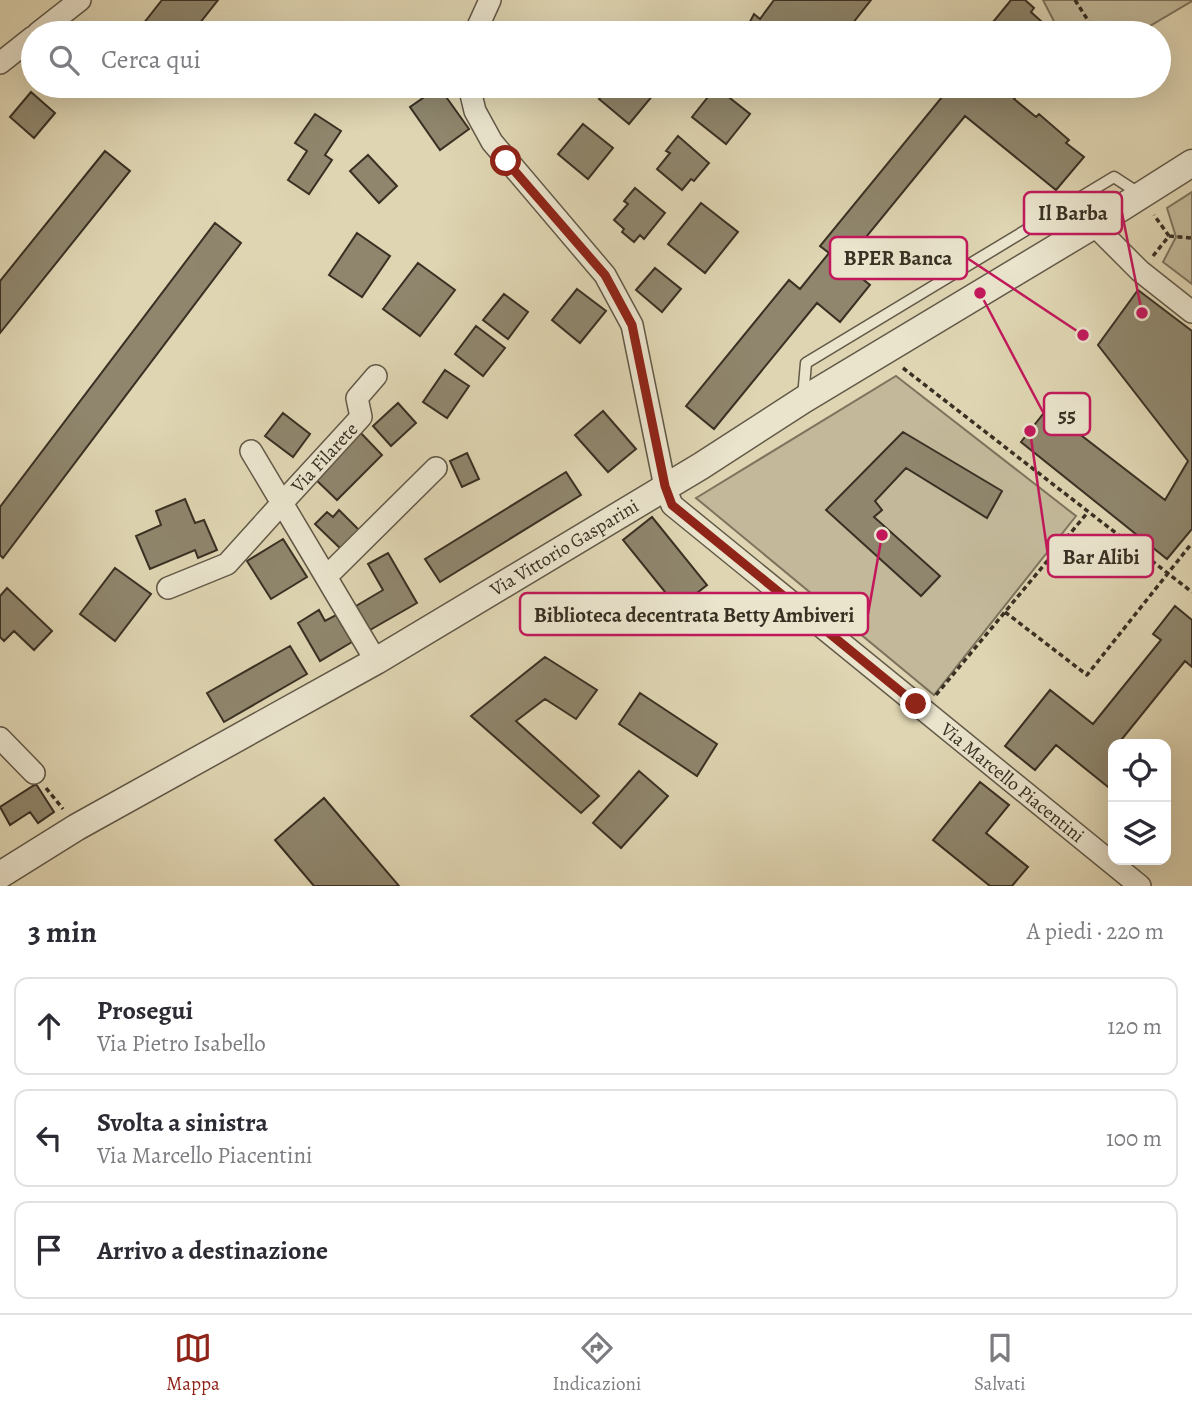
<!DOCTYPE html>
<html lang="it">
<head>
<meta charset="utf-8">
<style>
  body { margin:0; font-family:Alegreya,serif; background:#f2f2f3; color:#2b2b33 }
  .controls { position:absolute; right:21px; bottom:21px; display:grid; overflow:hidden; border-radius:14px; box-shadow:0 7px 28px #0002 }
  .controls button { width:63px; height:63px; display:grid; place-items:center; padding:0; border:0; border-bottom:2px solid #e1e1e2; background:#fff; color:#2b2b33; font:35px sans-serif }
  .stop { position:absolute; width:21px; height:21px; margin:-16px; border:5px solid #8f2418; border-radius:50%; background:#fff }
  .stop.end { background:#8f2418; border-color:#fff; box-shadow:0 2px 7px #0008 }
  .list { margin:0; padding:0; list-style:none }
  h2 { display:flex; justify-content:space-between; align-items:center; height:91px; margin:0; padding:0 28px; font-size:30px }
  h2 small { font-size:23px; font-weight:400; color:#7c7c81 }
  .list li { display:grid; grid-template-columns:46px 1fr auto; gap:21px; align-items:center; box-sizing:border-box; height:98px; margin:0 14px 14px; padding:0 14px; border:2px solid #e1e1e2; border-radius:14px }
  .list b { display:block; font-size:26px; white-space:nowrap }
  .list p { margin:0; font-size:23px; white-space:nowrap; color:#7c7c81 }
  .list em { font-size:23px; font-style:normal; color:#7c7c81 }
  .icon { flex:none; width:38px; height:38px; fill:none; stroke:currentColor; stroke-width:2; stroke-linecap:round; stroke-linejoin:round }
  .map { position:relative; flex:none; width:1192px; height:886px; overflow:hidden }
  .search { position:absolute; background:#fff; box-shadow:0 7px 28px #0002; left:21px; right:21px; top:21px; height:77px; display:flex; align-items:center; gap:18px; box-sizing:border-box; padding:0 24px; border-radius:38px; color:#7c7c81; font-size:26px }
  .sheet { height:427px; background:#fff }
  nav { display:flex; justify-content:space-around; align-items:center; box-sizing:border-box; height:98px; border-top:2px solid #e1e1e2; background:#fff; font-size:19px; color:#7c7c81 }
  nav a { display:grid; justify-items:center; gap:4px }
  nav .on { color:#8f2418 }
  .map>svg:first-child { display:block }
  .green { fill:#c3b99a; stroke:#7e745e; stroke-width:2 }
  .building { fill:#8f866d; stroke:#393023; stroke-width:2 }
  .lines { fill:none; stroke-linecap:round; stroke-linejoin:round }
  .service-casing { stroke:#625947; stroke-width:13 }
  .minor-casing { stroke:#625947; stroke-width:24 }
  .tertiary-casing { stroke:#625947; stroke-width:29 }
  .path { stroke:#393023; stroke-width:3.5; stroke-dasharray:5 3.5; stroke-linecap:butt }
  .service { stroke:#eae4cd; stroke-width:10 }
  .minor { stroke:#eae4cd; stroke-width:21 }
  .tertiary { stroke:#eae4cd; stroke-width:26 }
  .route { stroke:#8f2418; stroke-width:9 }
  .labels { text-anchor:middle; stroke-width:5; stroke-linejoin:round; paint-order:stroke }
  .street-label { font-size:19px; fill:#393023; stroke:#eae4cd }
  .leader { fill:none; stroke:#c2185b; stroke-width:2.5 }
  .callout-dot { fill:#c2185b; stroke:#eae4cd; stroke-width:2.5 }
  .callout { fill:#eae4cd; stroke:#c2185b; stroke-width:2.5 }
  .callout-label { font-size:21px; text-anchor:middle; font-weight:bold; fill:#393023 }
</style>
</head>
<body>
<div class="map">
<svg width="1192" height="886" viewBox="0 0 1192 886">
  <rect width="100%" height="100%" fill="#dfd5b2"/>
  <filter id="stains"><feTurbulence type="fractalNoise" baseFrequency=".00286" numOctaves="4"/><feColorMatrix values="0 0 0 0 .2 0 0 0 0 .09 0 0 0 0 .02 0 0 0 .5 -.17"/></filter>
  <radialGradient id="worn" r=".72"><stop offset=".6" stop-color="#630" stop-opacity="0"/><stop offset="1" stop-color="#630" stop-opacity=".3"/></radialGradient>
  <!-- green -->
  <path class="green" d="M1043 0H1192V1L1138 33H1060Z
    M1192 192V284L1163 262 1176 237 1167 208Z
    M896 376 1076 516 934 695 696 498Z"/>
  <!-- building -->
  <path class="building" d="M162 0H218L192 33H136Z
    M774 0H871L845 33H744L754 14 760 19Z
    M1011 0H1025L1034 8 1031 12 1042 22 1032 33H984Z
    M611 86H644L654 94 629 124 599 99Z
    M951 86H1004L1017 96 1014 99 1036 117 1039 114 1069 140 1066 143 1084 157 1056 190 965 116 844 264 870 285 840 322 817 303 714 429 686 406 789 280 800 289 829 253 820 246Z
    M439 87 469 129 440 150 410 107Z
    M716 87 750 114 726 144 692 117Z
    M31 92 55 113 34 138 10 117Z
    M315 114 341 131 325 155 332 160 309 194 288 180 307 151 295 143Z
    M583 124 613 148 588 179 558 154Z
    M678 136 709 163 694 181 691 179 682 190 657 169 670 153 666 151Z
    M105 151 130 171 0 333V281Z
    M368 155 397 186 379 203 350 171Z
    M635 188 665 213 644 239 640 235 634 242 622 232 624 229 614 220 628 204 624 201Z
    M701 203 738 232 705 273 668 244Z
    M215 223 241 243 3 558 0 555V507Z
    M357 233 390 256 362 297 329 275Z
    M418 263 455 290 420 336 383 309Z
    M655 268 681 289 662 312 636 290Z
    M577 289 606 311 580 343 552 320Z
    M1138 290 1192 331V529L1167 559 1021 442 1047 409 1165 500 1188 461 1098 345Z
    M504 294 528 312 508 339 483 320Z
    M476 326 505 348 483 376 455 354Z
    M445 370 469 386 447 418 423 402Z
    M398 403 416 423 391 446 373 426Z
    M603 411 636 449 608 472 575 435Z
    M283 413 310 434 293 457 265 436Z
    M357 429 382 455 337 500 311 475Z
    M903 432 1002 491 987 518 906 468 875 501 882 510 874 517 940 576 921 596 826 510Z
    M467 453 479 479 462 487 450 461Z
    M566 472 581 495 440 582 425 559Z
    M185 499 195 523 204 520 217 550 198 558 195 550 150 569 136 536 161 525 156 511Z
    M339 510 361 532 343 551 315 524 327 512 333 517Z
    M652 517 707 585 678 608 623 540Z
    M283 539 307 577 271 599 247 561Z
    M388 553 417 603 370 630 356 606 383 590 368 564Z
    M115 568 151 594 115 641 80 614Z
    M7 588 52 631 34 650 14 631 4 641 0 637V596Z
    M1175 606 1192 620V667L1185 661 1118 744H1113V791L1056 745 1035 770 1005 746 1050 690 1093 724 1161 640 1153 634Z
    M319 610 325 621 336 615 352 642 320 661 298 623Z
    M290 646 307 674 224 722 207 693Z
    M545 657 597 690 576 719 545 699 516 721 599 796 581 813 471 716Z
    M640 693 717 744 697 776 619 724Z
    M639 771 668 796 621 848 593 823Z
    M980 782 1009 805 986 833 1028 867 1012 886H990L933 840Z
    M36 784 54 812 38 823 30 812 10 825 0 807Z
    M324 798 399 886H314L275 840Z"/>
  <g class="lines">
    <defs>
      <path id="service" d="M803 397 806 363 1114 177 1140 194"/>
      <path id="minor" d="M38 33 80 0
        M475 33 490 0
        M0 63 33 37
        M469 86 475 111 492 142 605 275 632 325 665 487 672 505 1140 886
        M1094 225 1140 271 1192 312
        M326 577 436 468
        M168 588 227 564 282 503 251 451
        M376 661 282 503 361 417 357 398 376 376
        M0 738 34 773"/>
      <path id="tertiary" d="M0 875 77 827 376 661 701 466 803 400 1094 225 1192 163"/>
    </defs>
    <!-- service casing -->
    <use href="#service" class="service-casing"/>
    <!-- minor casing -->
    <use href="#minor" class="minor-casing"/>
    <!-- tertiary casing -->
    <use href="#tertiary" class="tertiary-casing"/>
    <!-- path -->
    <path class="path" d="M1075 0 1096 33
      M1169 236 1192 238
      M1153 256 1169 236 1154 215
      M903 368 1192 592
      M1005 612 1087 675 1192 543
      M936 695 1088 512
      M46 788 63 809"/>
    <!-- service -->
    <use href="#service" class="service"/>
    <!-- minor -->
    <use href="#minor" class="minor"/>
    <!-- tertiary -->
    <use href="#tertiary" class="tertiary"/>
  </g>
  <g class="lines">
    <!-- route -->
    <path class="route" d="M506 161 605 275 632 325 665 486 672 505 916 704"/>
  </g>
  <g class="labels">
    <!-- street labels -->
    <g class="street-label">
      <text transform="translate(324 457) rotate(-47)" y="7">Via Filarete</text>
      <text transform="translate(564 547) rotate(-31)" y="7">Via Vittorio Gasparini</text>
      <text transform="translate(1013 782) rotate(39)" y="7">Via Marcello Piacentini</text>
    </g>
  </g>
  <!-- callouts -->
  <path class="leader" d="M1142 313L1122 213M1083 335L967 258M980 293L1044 414M1030 431L1048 556M882 535L868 614"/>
  <g class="callout-dot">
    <circle cx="1142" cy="313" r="7"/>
    <circle cx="1083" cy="335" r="7"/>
    <circle cx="980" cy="293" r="7"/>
    <circle cx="1030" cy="431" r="7"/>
    <circle cx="882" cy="535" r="7"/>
  </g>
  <g class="callout">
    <rect x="1024" y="192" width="98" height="42" rx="7"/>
    <rect x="830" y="237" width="137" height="42" rx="7"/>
    <rect x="1044" y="393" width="46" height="42" rx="7"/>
    <rect x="1048" y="535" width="105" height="42" rx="7"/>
    <rect x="520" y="593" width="348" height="42" rx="7"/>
  </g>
  <g class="callout-label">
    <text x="1073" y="220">Il Barba</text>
    <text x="898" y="265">BPER Banca</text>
    <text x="1067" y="422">55</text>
    <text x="1101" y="564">Bar Alibi</text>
    <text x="694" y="622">Biblioteca decentrata Betty Ambiveri</text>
  </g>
  <rect width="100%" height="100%" filter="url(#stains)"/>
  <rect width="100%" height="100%" fill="url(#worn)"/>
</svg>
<div class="controls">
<button><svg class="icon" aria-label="locate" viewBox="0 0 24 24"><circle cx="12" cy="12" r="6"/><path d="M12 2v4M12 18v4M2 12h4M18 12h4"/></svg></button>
<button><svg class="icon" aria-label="layers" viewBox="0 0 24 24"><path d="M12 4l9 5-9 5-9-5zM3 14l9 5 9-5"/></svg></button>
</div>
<div class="stop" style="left:506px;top:161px"></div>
<div class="stop end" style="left:916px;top:704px"></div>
<div class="search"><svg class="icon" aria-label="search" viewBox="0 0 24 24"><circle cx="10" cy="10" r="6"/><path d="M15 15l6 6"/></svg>Cerca qui</div>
</div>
<section class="sheet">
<h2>3 min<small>A piedi · 220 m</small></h2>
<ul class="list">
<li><svg class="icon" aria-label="ahead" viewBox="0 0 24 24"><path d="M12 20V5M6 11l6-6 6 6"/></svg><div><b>Prosegui</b><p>Via Pietro Isabello</p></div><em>120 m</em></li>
<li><svg class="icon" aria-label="left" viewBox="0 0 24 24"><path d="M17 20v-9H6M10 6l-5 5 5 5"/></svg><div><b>Svolta a sinistra</b><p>Via Marcello Piacentini</p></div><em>100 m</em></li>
<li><svg class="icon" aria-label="arrive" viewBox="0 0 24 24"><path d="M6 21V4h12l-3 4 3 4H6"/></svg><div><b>Arrivo a destinazione</b></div></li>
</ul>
</section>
<nav>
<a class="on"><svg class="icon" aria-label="map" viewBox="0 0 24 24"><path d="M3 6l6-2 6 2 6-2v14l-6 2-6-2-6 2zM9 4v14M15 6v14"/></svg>Mappa</a>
<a><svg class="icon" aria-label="directions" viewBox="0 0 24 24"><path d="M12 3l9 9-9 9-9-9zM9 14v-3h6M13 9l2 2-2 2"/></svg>Indicazioni</a>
<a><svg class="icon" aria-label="saved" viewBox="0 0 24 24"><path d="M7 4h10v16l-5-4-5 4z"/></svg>Salvati</a>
</nav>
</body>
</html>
